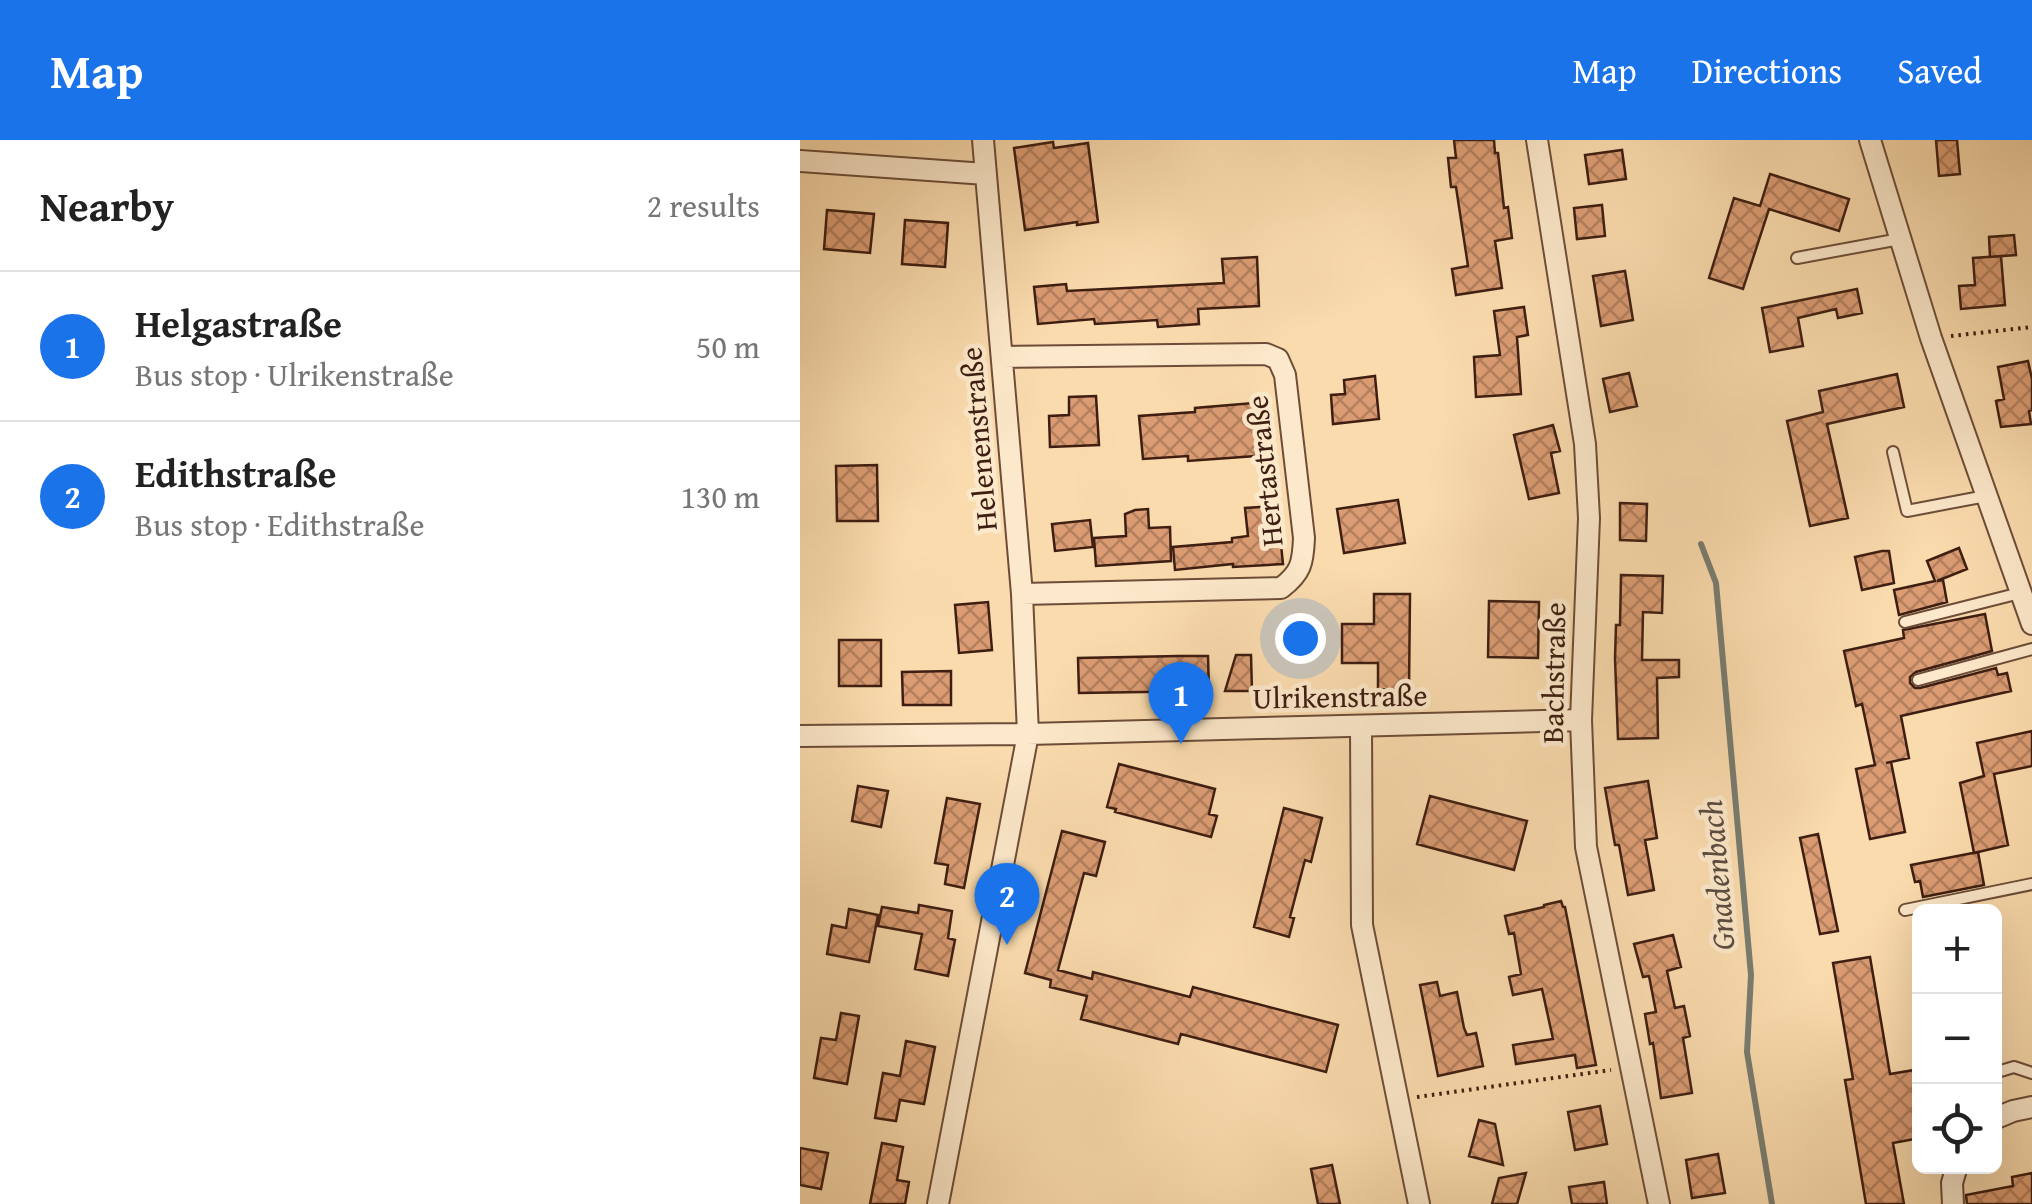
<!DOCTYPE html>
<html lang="en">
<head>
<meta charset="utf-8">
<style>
  body { margin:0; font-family:"Gentium Book Plus",serif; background:#f6f6f6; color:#222 }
  .controls { position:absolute; right:30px; bottom:30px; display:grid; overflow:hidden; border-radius:15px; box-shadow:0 10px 40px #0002 }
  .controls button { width:90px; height:90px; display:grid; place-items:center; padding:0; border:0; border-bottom:2px solid #e0e0e0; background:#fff; color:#222; font:50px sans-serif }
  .you { position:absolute; left:500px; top:498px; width:35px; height:35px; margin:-25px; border:8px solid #fff; border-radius:50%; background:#1a73e8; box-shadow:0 0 0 15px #1a73e833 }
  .badge { display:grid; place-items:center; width:65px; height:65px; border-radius:50%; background:#1a73e8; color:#fff; font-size:32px; font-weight:700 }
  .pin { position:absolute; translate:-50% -82px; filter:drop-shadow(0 2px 5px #0008) }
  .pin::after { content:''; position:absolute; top:52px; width:35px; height:30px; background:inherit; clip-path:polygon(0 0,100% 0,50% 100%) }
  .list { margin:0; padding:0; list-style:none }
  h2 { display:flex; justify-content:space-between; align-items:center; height:130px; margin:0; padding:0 40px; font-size:42px }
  h2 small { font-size:32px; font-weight:400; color:#767676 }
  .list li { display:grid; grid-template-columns:65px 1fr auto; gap:30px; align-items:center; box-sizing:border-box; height:150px; padding:0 40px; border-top:2px solid #e0e0e0 }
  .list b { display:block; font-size:38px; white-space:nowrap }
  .list p { margin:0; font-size:32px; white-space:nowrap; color:#767676 }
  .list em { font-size:32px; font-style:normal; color:#767676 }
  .icon { flex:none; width:55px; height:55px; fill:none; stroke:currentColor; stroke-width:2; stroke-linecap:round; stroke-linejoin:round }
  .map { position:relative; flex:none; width:1232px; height:1064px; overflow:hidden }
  header { display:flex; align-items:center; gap:60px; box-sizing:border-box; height:140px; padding:0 50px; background:#1a73e8; color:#fff }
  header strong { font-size:48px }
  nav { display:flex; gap:55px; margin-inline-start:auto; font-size:35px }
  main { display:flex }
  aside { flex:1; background:#fff }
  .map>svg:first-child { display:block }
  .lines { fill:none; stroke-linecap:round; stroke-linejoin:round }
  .stream { stroke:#787c70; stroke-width:6 }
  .building { fill:url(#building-cross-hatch); stroke:#3e1e12; stroke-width:2.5 }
  .lane-casing { stroke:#6d4d39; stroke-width:14 }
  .street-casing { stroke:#6d4d39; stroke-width:24 }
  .path { stroke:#3e1e12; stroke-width:4; stroke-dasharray:2.5 5; stroke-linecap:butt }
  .lane { stroke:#fce8ca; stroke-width:10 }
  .street { stroke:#fce8ca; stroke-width:20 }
  .labels { text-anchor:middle; stroke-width:9; stroke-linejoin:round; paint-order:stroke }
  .street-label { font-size:30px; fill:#3e1e12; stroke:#fce8ca }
  .water-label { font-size:32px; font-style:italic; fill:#5b4d41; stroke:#fce8ca }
</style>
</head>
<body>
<header>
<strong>Map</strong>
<nav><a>Map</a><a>Directions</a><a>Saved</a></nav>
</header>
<main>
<aside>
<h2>Nearby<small>2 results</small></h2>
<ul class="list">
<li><span class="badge">1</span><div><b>Helgastraße</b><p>Bus stop · Ulrikenstraße</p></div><em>50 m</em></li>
<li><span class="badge">2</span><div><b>Edithstraße</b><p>Bus stop · Edithstraße</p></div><em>130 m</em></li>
</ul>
</aside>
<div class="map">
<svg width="1232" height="1064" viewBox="0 0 1232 1064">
  <defs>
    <pattern id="building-cross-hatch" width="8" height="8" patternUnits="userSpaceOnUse" patternTransform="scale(2.5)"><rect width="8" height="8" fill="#db9c73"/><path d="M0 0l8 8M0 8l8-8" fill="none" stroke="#b37f5d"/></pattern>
  </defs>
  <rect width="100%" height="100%" fill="#fadbad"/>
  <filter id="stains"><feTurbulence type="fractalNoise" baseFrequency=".002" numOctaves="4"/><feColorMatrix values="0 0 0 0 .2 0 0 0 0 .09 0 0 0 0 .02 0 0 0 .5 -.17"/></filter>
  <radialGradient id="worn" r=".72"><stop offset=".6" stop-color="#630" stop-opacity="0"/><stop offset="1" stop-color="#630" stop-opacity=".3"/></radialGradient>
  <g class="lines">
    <!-- stream -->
    <path class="stream" d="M901 404 916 443 951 835 947 912 972 1064"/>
  </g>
  <!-- building -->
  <path class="building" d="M654 0H694L695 13H698L704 68 708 67 712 98 695 101 702 148 656 155 652 129 668 126 656 47H651L648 18H656Z
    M1136 0H1157L1160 34 1139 36Z
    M253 2 254 8 288 3 298 82 277 85V82L225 90 214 8Z
    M822 10 826 39 789 44 785 15Z
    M970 34 1049 59 1039 91 969 69 943 149 909 138 934 58 960 66Z
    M802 65 805 96 777 99 774 68Z
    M27 70 74 74 70 113 24 109Z
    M105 80 148 83 145 127 102 124Z
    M1214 95 1216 115 1190 117 1189 97Z
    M1201 116 1205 165 1161 169 1159 146 1175 145 1173 118Z
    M457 117 459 166 398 169 399 184 358 187 357 180 295 184 294 179 238 184 234 147 266 144 267 151 424 143 422 119Z
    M825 131 833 180 801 186 793 136Z
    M1057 149 1062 173 1038 178 1036 169 998 178 1003 206 970 212 962 168Z
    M724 167 728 195 717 197 721 254 676 257 674 217 700 215 694 171Z
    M1228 221 1232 239V270L1229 271 1231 284 1201 287 1196 261 1204 259 1198 227Z
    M829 233 837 266 810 272 803 239Z
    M1097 234 1104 267 1027 284 1048 378 1010 386 987 281 1023 272 1019 251Z
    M575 236 579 279 533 284 531 255 545 254 544 240Z
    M296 256 299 305 250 307 249 276 269 275V257Z
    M465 262 469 315 388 321V316L343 319 339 276 395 272V268Z
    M753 285 760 311 751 313 759 353 729 359 714 295Z
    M77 325 78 381H37L36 326Z
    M598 360 605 403 544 413 537 369Z
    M820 363 847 364 846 401 820 400Z
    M477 366 483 424 433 427V424L375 430 373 407 432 402V398L448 396 445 368Z
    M348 369 349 388 370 387 371 421 296 426 294 398 326 396 325 374 335 370Z
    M290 380 293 407 255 411 252 384Z
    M1159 408 1167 429 1137 441 1143 440 1147 462 1099 475 1094 450 1135 441 1127 421Z
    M1082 411H1089L1094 443 1062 450 1055 417Z
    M821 435 863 436 862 473 843 472 842 520H879V537L857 538 858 598 818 599 815 519 816 485H820Z
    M574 454H610L609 550 578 549V523H542V484H574Z
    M689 461 739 462 738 518 688 517Z
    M188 462 192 510 159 513 155 465Z
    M1185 474 1192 511 1116 532 1110 537V543L1115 548H1120L1196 528 1198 535 1207 533 1211 551 1101 576 1109 618 1086 623 1091 622 1105 692 1070 699 1056 629 1075 625 1062 564 1056 566 1044 511 1104 498 1103 490Z
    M39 500H81V546H39Z
    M436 515H451L452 551H425Z
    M379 516H408L409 551 279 553 278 518Z
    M151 531V565H103L102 532Z
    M1232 591V626L1194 634 1208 705 1174 713 1160 643 1184 636 1177 603Z
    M319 624 415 649 409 674 417 676 411 697 315 672 316 669 307 667Z
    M848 641 857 698 845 700 854 750 828 755 819 705H815L805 648Z
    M58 646 88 651 81 687 52 681Z
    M630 656 727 681 714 730 617 704Z
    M147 658 180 664 164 748 145 744 148 725 135 723Z
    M484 668 522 678 511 722 505 720 490 777 494 778 489 797 454 787Z
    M262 691 305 702 296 736 284 733 258 830 292 839 293 832 390 857 393 847 538 885 526 932 381 894 378 904 281 879 287 856 250 847 251 840 225 833Z
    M1018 694 1038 791 1020 794 1000 698Z
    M1178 712 1184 745 1123 757 1120 741 1115 742 1111 725Z
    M761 761 763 767H765L796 925 777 928 775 915 716 924 713 905 753 899 742 849 713 855 709 837 721 834 714 793 709 794 705 776 744 767V765Z
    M119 765 152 771 148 798 155 800 148 836 115 829 122 794 78 786 82 767 118 773Z
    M49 769 78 775 69 822 27 814 32 785 46 788Z
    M873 795 881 827 867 831 875 868 884 866 890 896 883 898 892 953 861 958 853 903 850 904 845 874 856 872 849 836 843 837 834 804Z
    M1070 817 1090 934 1120 929V998L1093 1003 1104 1064H1066L1045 940 1053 939 1033 823Z
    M637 842 640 856 657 852 664 888 667 895 676 893 683 926 638 936 620 845Z
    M41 873 59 876 47 944 14 938 21 898 36 900Z
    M106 901 135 907 124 964 100 960 96 981 75 978 83 933 100 936Z
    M800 966 807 1004 775 1010 768 972Z
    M679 980 695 984 703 1025 669 1016Z
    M82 1003 103 1007 97 1040 109 1042 105 1064H70Z
    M0 1008 28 1013 21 1049 0 1045Z
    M918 1014 925 1053 892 1058 886 1020Z
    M532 1025 540 1064H518L511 1029Z
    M726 1033 717 1064H692L699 1038Z
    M1232 1033V1064H1167L1166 1055 1213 1046 1212 1037Z
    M804 1042 807 1064H772L769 1047Z"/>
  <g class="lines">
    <defs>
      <path id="lane" d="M997 118 1100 99
        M1093 312 1107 371 1186 356
        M1105 482 1220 453
        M1118 540 1232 509
        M1105 770 1232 744
        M1194 933 1214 927 1232 933"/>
      <path id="street" d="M737 0 785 304 789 378 781 580 786 707 859 1064
        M1070 0 1131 198 1232 484
        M0 21 186 34
        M202 217 466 214 478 219 485 235 504 398C503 423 501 433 481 448L222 454
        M561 587 562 785 619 1064
        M0 596 228 594 781 580
        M1194 979 1213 971 1232 967
        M138 1064 228 594 222 454 183 0
        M1153 1064 1152 1043 1157 1026"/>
    </defs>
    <!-- lane casing -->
    <use href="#lane" class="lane-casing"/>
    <!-- street casing -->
    <use href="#street" class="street-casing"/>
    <!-- path -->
    <path class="path" d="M1151 196 1232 187
      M617 957 811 930"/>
    <!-- lane -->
    <use href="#lane" class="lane"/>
    <!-- street -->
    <use href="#street" class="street"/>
  </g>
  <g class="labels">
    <!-- street labels -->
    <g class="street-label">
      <text transform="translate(179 299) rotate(-95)" y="10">Helenenstraße</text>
      <text transform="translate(465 331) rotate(-96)" y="10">Hertastraße</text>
      <text transform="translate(754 533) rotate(-89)" y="10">Bachstraße</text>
      <text transform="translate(540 557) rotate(-1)" y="10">Ulrikenstraße</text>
    </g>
    <!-- water labels -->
    <g class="water-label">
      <text transform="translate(917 735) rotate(-95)" y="11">Gnadenbach</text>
    </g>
  </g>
  <rect width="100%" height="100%" filter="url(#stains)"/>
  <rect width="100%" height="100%" fill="url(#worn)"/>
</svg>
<div class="controls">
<button>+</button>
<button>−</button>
<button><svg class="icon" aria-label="locate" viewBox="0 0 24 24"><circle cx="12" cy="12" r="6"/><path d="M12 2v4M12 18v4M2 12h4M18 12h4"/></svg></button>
</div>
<div class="you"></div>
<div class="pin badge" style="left:381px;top:604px">1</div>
<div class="pin badge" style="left:207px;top:805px">2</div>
</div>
</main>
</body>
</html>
